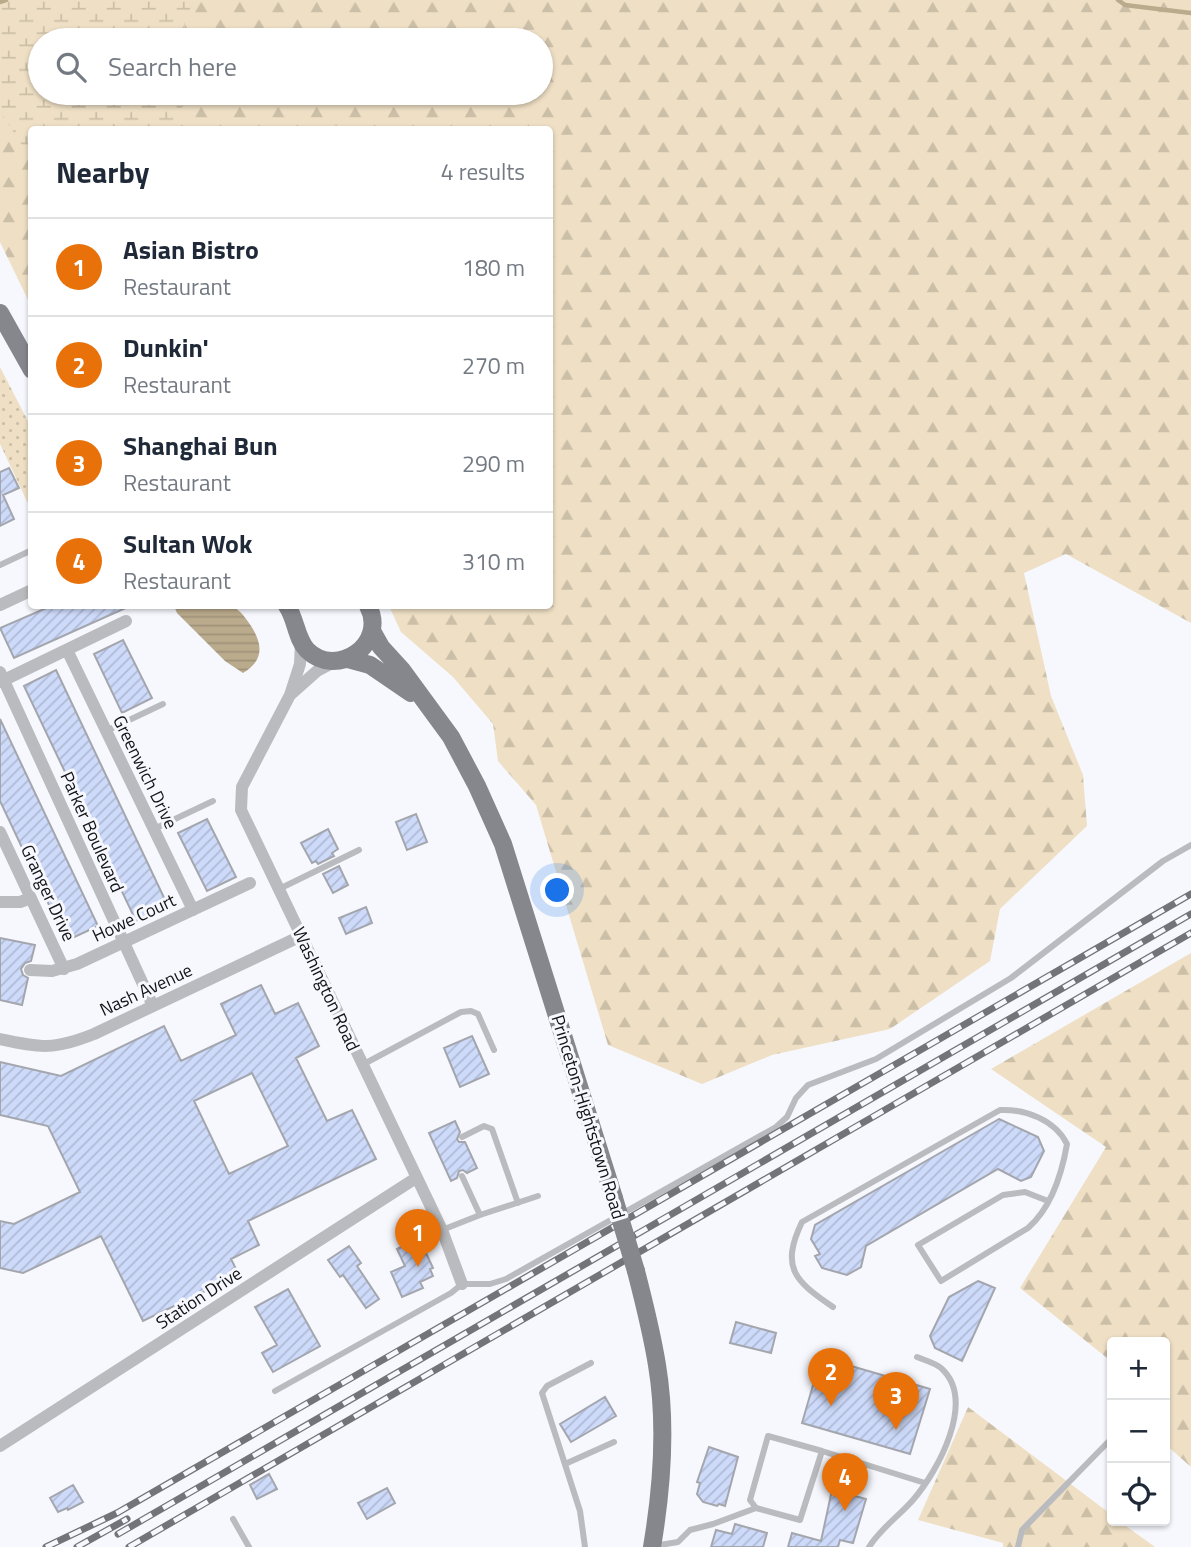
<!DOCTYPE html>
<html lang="en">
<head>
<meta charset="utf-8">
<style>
  body { margin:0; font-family:"Titillium Web",sans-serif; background:#f6f6f7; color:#1f2937 }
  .controls { position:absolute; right:21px; bottom:21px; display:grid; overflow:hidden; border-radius:7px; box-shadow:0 2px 5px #0004 }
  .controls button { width:63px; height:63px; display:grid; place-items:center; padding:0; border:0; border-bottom:2px solid #e0e1e3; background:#fff; color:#1f2937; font:35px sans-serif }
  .you { position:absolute; left:558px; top:891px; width:24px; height:24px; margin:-18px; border:5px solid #fff; border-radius:50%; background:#1a73e8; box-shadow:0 0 0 10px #1a73e833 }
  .badge { display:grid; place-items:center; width:46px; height:46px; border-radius:50%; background:#0b8043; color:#fff; font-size:23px; font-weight:700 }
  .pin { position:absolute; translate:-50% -58px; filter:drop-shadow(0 2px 4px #0008) }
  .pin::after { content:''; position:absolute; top:37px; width:24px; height:21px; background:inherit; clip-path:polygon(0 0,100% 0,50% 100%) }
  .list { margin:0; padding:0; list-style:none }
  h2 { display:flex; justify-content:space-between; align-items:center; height:91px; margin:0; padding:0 28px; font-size:30px }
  h2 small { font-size:23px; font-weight:400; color:#747a83 }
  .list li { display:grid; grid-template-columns:46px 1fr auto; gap:21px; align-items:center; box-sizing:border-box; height:98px; padding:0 28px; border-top:2px solid #e0e1e3 }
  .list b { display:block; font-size:26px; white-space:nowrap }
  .list p { margin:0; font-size:23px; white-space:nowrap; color:#747a83 }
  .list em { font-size:23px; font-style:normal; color:#747a83 }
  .icon { flex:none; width:38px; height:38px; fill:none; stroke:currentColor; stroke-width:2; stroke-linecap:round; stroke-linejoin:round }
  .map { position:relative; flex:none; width:1191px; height:1547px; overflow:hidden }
  .search { position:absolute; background:#fff; box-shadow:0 2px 5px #0004; left:28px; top:28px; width:525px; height:77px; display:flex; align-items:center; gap:18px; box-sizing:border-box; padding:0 24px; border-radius:38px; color:#747a83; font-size:26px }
  .panel { position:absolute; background:#fff; box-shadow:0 2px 5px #0004; left:28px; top:126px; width:525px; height:483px; border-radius:7px }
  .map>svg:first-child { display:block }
  .grass { fill:url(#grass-dots) }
  .forest { fill:url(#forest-firs); fill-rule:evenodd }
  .wetland { fill:url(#wetland-marsh) }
  .water { fill:url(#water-rules) }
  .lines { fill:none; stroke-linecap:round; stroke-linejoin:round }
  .stream { stroke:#bbab8d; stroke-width:4.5 }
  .building { fill:url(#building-hatch); stroke:#a4a6ad; stroke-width:2; fill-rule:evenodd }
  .service { stroke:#babbbe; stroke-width:6 }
  .minor { stroke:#babbbe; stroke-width:12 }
  .primary { stroke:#85878d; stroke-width:18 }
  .rail-casing { stroke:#737478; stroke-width:7 }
  .rail { stroke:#f6f8fe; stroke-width:4.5; stroke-dasharray:13; stroke-linecap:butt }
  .primary-bridge { stroke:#85878d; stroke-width:18 }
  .labels { text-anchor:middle; stroke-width:6; stroke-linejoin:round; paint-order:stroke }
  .street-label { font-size:18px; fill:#121315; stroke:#f6f8fe }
</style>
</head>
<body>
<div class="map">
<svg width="1191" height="1547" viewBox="0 0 1191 1547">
  <defs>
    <pattern id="grass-dots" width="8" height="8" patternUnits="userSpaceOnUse" patternTransform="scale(1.75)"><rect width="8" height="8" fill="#efe0c5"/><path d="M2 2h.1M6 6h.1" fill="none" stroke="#ccbfa8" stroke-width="1.8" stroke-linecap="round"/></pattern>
    <pattern id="forest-firs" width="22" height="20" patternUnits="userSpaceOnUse" patternTransform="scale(1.75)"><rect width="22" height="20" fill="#efe0c5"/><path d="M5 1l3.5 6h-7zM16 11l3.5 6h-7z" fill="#ccbfa8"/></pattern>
    <pattern id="wetland-marsh" width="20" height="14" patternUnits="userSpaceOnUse" patternTransform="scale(1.75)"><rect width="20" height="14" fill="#efe0c5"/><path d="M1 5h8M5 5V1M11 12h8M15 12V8" fill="none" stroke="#ccbfa8"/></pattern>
    <pattern id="water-rules" width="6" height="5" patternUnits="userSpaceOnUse" patternTransform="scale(1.75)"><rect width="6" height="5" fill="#bbab8d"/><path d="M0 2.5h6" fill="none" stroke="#a09279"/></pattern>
    <pattern id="building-hatch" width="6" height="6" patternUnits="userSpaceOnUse" patternTransform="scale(1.75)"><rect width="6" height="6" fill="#cddaf9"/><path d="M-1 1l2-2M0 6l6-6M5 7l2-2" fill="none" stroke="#afbad5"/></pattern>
  </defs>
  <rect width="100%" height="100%" fill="#f6f8fe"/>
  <!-- grass -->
  <path class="grass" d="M0 367 31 427V510L0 444Z"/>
  <!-- forest -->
  <path class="forest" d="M0 0H1191V623L1066 554 1024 573 1051 696 1083 775 1087 826 1000 909 990 961 890 1029 772 1055 702 1084 608 1045 536 805 498 761 493 724 453 677 401 632 389 606H550V130H32L31 306 0 242ZM40 40H541V93H40Z
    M1191 953V1467L1165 1444V1342H1112V1362L1020 1288 1106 1147 991 1069Z
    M968 1407 1112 1515V1521H1119L1155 1547H1003V1543L918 1520Z"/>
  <!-- wetland -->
  <path class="wetland" d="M0 0H194L184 22 187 40H40V93H190L170 129 32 130 31 159 0 111Z"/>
  <!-- water -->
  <path class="water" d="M174 606C191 605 212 602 229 606 238 607 244 616 249 623 262 642 266 659 243 673L225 661 177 613Z"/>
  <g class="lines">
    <!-- stream -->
    <path class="stream" d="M1118 0 1125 5 1191 13
      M0 2 6 0"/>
  </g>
  <!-- building -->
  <path class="building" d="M9 468 19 488 3 495 14 519 0 526V472Z
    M51 606H130L14 658 0 628Z
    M123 640 152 698 122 713 94 654Z
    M56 670 168 906 136 921 24 686Z
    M0 719 98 926 66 941 0 801Z
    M416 814 427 842 407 850 396 822Z
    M207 819 236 877 207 891 178 833Z
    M328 829 338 849 332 853 334 856 318 864 316 861 312 863 301 843Z
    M339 866 348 885 333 893 323 874Z
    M366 907 372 923 346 934 339 918Z
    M0 938 35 945 31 961 25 963 21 969 23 975 28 978 22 1005 0 1000Z
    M261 985 275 1014 298 1003 319 1046 296 1058 327 1121 352 1110 376 1159 248 1221 259 1245 231 1259 239 1275 143 1321 101 1236 23 1273 0 1268V1221L14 1224 80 1192 48 1126 0 1115V1062L61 1076 164 1026 181 1061 236 1035 221 1004ZM252 1073 288 1146 229 1174 194 1101Z
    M472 1036 489 1074 460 1087 444 1048Z
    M999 1119 1038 1137 1044 1151 1031 1177 1021 1181 998 1169 866 1246 861 1267 847 1275 822 1268 815 1256 820 1254 811 1239 815 1225Z
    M455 1121 460 1132 457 1139 459 1142H465L477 1168 467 1173 463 1170 459 1171 457 1178 451 1181 429 1133Z
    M419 1238 433 1268 430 1269 433 1276 420 1282 423 1288 402 1297 391 1272 405 1266 397 1249Z
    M349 1246 361 1263 357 1266 379 1299 366 1308 343 1275 340 1277 328 1260Z
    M978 1281 995 1288 962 1361 935 1348 930 1336 949 1297Z
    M288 1289 320 1346 273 1372 262 1353 277 1345 255 1307Z
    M736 1322 776 1333 771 1353 730 1343Z
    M834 1361 930 1389 910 1454 802 1423 816 1375 829 1378Z
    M605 1397 616 1416 571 1442 560 1424Z
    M709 1447 738 1457 725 1506 719 1504 717 1506 703 1502 697 1494 700 1483 697 1482Z
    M269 1474 277 1489 257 1499 250 1485Z
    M73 1485 83 1502 68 1510 67 1508 58 1512 50 1498Z
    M387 1488 395 1503 367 1519 358 1503Z
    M832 1490 866 1499 853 1543 840 1540 838 1547H788L792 1533 821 1541Z
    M735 1524 767 1533 763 1547H711L716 1530 732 1534Z"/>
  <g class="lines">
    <!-- service -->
    <path class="service" d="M0 565 32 550
      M106 731 163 704
      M154 829 213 801
      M279 889 359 850
      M362 1065 461 1012 471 1011 478 1014 494 1050
      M462 1137 484 1126 492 1129 518 1203
      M462 1176 480 1215
      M442 1230 480 1215 538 1196
      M833 1307C795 1281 780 1268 802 1222L1000 1110C1026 1109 1055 1120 1067 1144 1062 1173 1051 1208 1028 1228L941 1281 918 1245 1003 1195 1025 1192 1048 1201
      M275 1391 451 1293 462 1284H490L506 1279 776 1127 787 1117 796 1098 808 1085 876 1059 1011 978 1163 861 1191 845
      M565 1464 614 1442
      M756 1508 750 1500 768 1436 822 1451
      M233 1519 249 1547
      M654 1546 678 1542 690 1530 713 1524 756 1508 800 1520 822 1451 925 1483
      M585 1547 580 1511 542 1393 547 1386 591 1363
      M869 1547C881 1528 899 1516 913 1500 938 1471 977 1400 941 1368 935 1363 924 1360 917 1357
      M1018 1547 1022 1530 1112 1438"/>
    <!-- minor -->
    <path class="minor" d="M0 605 32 590
      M301 642 300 664 290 695 242 787 241 810 442 1230 462 1284
      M67 650 193 910
      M0 672 153 1006
      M0 682 126 621
      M290 695 317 671 336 661
      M0 832 64 969
      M0 902H20L31 898
      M30 970 52 971 77 964 250 883
      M0 1039C42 1048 54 1050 94 1034L301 936
      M0 1446 416 1178"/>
    <!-- primary -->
    <path class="primary" d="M0 313 32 370
      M287 606C296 619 296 638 307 650 337 680 388 643 368 606
      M372 631 381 647 402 670 451 737 477 786 503 844 614 1198
      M348 659 370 665 411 693
      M636 1271C644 1302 652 1334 657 1365 667 1425 662 1488 652 1547"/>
    <defs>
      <path id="rail" d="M118 1534 1191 914
        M46 1547 117 1513 1191 894
        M77 1547 127 1519
        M129 1547 1191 933"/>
    </defs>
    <!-- rail casing -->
    <use href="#rail" class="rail-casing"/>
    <!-- rail -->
    <use href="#rail" class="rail"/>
    <!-- primary-bridge -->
    <path class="primary-bridge" d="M614 1198 636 1271"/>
  </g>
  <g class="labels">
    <!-- street labels -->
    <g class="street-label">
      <text transform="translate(145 772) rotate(64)" y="6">Greenwich Drive</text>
      <text transform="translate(92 832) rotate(66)" y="6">Parker Boulevard</text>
      <text transform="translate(48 893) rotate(65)" y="6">Granger Drive</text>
      <text transform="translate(134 918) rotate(-25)" y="6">Howe Court</text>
      <text transform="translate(326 989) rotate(65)" y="6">Washington Road</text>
      <text transform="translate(146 990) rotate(-25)" y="6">Nash Avenue</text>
      <text transform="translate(588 1117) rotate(73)" y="6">Princeton-Hightstown Road</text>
      <text transform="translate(199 1298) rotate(-33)" y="6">Station Drive</text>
    </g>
  </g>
</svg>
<div class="controls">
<button>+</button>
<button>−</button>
<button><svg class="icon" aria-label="locate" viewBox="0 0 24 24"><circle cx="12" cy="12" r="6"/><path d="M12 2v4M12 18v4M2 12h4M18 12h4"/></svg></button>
</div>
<div class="you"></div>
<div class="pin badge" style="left:418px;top:1267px;background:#e8710a">1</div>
<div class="pin badge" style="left:831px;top:1406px;background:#e8710a">2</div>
<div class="pin badge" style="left:896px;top:1430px;background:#e8710a">3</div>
<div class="pin badge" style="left:845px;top:1511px;background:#e8710a">4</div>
<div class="search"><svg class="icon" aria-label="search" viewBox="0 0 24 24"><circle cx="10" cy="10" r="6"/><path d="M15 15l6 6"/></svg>Search here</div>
<section class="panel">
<h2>Nearby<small>4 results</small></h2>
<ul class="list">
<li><span class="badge" style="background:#e8710a">1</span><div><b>Asian Bistro</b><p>Restaurant</p></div><em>180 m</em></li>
<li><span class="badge" style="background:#e8710a">2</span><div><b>Dunkin'</b><p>Restaurant</p></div><em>270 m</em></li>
<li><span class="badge" style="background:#e8710a">3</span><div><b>Shanghai Bun</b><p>Restaurant</p></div><em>290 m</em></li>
<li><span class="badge" style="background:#e8710a">4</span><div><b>Sultan Wok</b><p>Restaurant</p></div><em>310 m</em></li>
</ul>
</section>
</div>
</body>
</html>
